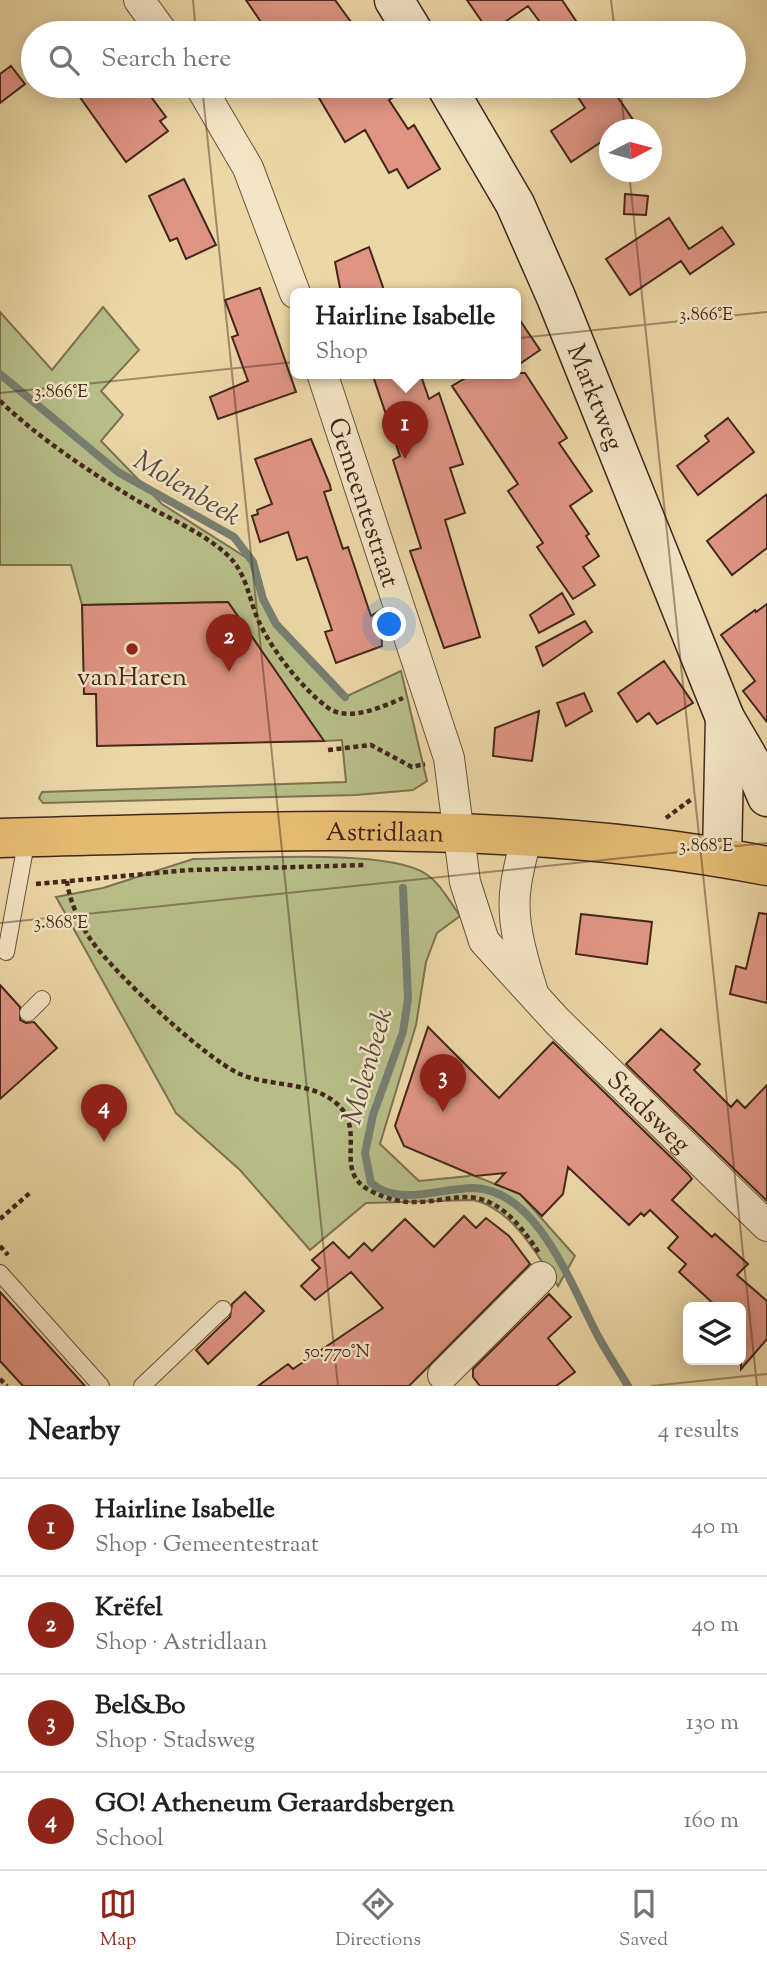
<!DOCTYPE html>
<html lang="en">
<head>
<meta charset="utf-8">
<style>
  body { margin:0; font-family:"Sorts Mill Goudy",serif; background:#f6f6f6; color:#202124 }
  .controls { position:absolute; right:21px; bottom:21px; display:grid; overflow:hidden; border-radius:10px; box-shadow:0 4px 18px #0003 }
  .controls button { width:63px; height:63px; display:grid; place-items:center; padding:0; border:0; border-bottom:2px solid #e0e0e0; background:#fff; color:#202124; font:35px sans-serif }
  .compass { position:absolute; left:599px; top:119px; width:63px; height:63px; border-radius:50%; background:#fff; box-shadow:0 4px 18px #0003; rotate:84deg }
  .you { position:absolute; left:390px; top:625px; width:24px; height:24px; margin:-18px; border:5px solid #fff; border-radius:50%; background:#1a73e8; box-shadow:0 0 0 10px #1a73e833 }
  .badge { display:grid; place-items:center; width:46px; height:46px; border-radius:50%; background:#8f2418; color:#fff; font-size:23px; font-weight:700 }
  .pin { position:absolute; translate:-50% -58px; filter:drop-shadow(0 2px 4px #0008) }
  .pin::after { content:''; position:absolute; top:37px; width:24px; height:21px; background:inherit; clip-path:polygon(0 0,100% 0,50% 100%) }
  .popup { position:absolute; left:290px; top:288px; width:231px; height:91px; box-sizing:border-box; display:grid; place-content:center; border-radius:10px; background:#fff; filter:drop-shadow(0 2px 5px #0005); font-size:23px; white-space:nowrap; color:#757577 }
  .popup b { font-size:26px; color:#202124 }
  .popup::after { content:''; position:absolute; left:50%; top:100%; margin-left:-14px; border:14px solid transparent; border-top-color:#fff }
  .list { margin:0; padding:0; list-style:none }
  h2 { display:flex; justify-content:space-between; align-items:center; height:91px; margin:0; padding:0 28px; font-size:30px }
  h2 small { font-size:23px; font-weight:400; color:#757577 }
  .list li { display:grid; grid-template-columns:46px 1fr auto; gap:21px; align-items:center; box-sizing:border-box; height:98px; padding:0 28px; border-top:2px solid #e0e0e0 }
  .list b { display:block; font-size:26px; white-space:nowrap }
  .list p { margin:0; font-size:23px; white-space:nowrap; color:#757577 }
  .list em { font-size:23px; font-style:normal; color:#757577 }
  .icon { flex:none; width:38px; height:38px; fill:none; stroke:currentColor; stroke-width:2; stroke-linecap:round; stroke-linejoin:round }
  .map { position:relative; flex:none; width:767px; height:1386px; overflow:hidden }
  .search { position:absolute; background:#fff; box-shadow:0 4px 18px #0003; left:21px; right:21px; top:21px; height:77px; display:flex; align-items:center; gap:18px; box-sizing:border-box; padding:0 24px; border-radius:38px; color:#757577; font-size:26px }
  .sheet { height:483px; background:#fff }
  nav { display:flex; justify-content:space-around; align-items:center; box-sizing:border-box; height:98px; border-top:2px solid #e0e0e0; background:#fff; font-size:19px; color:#757577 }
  nav a { display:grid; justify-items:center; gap:4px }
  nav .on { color:#8f2418 }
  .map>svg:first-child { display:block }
  .green { fill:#b7be88; stroke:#7e7252; stroke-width:2 }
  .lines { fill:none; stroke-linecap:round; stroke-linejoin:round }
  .stream { stroke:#777f72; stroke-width:8 }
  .building { fill:#e09584; stroke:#44271c; stroke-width:2 }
  .lane-casing { stroke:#6e533e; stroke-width:18 }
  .street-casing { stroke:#6e533e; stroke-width:32 }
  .secondary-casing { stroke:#44271c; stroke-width:41 }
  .primary-casing { stroke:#44271c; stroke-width:41 }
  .path { stroke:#44271c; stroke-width:4.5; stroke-dasharray:5 3.5; stroke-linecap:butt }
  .lane { stroke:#f3e5c5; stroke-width:16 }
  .street { stroke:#f3e5c5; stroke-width:30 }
  .secondary { stroke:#f3e5c5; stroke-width:38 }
  .primary { stroke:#e6bc73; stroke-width:38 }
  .ticks { fill:none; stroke:#44271c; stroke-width:2; stroke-opacity:0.45 }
  .poi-dot { fill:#8f2418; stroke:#f3e5c5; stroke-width:2.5 }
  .labels { text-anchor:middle; stroke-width:5; stroke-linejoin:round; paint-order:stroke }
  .street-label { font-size:26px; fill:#44271c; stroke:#f3e5c5 }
  .poi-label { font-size:26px; fill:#44271c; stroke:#f3e5c5 }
  .water-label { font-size:28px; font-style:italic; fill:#594c40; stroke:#f3e5c5 }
  .ticks-label { font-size:18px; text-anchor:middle; fill:#44271c; stroke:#f3e5c5; stroke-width:5; stroke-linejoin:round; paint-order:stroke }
</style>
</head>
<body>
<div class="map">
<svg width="767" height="1386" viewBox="0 0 767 1386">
  <rect width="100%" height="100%" fill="#ecd7a6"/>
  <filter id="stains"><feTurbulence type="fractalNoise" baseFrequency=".00286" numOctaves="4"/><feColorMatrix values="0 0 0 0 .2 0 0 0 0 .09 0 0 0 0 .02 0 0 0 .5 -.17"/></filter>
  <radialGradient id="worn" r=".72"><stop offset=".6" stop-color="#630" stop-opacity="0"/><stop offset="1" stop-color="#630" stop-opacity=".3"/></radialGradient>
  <!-- green -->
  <path class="green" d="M103 307 139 350 101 391 123 415 101 441 162 504 253 562 263 599 276 624 345 697 401 671 427 781 413 790 356 795 43 803 39 798 42 792 346 782 342 740 324 741 228 602 82 605 71 565H0V312L52 370Z
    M193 859C244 859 388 848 426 874 440 883 450 902 460 916L437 933 426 962 416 1025 380 1144 419 1181 469 1176 470 1174 520 1194 575 1256 558 1286C537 1255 512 1208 473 1200L366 1203 310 1250 240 1170 176 1113 56 897 103 888Z"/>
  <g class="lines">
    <!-- stream -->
    <path class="stream" d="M0 374 118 472 234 537 253 562 263 599 276 624 345 697
      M403 888 408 999 403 1032 373 1115 365 1153 371 1183C401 1207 438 1188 473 1188 538 1189 572 1288 598 1336 607 1353 618 1369 628 1386"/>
  </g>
  <!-- building -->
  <path class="building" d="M246 0H335L359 33H289L281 22 267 31Z
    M467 0H562L576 21 556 33H548L528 6 499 26 497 23 487 29Z
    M11 66 25 84 0 103V74Z
    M72 86H143L166 117 160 121 168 131 126 162Z
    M312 86H410L389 100 408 129 414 125 440 169 408 188 397 169 389 173 365 130 345 142Z
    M571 86H610L640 130H610V136L571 162 551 131 585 108Z
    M184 179 216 245 186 259 177 238 170 241 149 196Z
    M625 194 648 196 646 215 624 214Z
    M669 218 689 249 722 227 734 244 690 274 681 261 630 295 606 259Z
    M369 247 385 293H341L335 262Z
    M260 288 296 392 218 419 210 397 248 381 232 337 238 335 225 300Z
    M515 313 540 350 515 367Z
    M372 373H420L429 399 439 393 463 464 450 468 465 513 445 520 480 637 444 648 410 551 421 548 393 460 400 456Z
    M474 373H525L567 438 559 443 592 491 570 506 589 534 586 536 599 556 583 567 595 585 573 599 537 547 543 543 508 491 518 484 452 386Z
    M728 418 754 452 698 495 677 466 709 441 705 436Z
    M311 439 330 485 331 490 324 492 343 549 348 547 371 616 380 610 382 646 336 663 325 632 332 630 307 557 297 560 288 532 260 542 252 516 258 514 257 510 272 504 255 459Z
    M767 494V548L732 575 707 541Z
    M562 593 574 614 539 633 530 615Z
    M228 602 324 741 97 746 96 694H84L82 605Z
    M767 604V722L743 691 755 681 721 635 755 610 756 612Z
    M585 621 592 632 543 666 536 647Z
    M664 661 693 703 657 724 649 713 637 722 618 693Z
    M584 693 592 711 566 726 557 703Z
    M539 711 532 761 493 756 495 728Z
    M759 913 767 914V1003L730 994 736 966 746 969Z
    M581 914 652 922 647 964 576 954Z
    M0 985 20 1007V1020L26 1023 34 1022 57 1048 0 1099Z
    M428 1027 499 1098 553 1042 688 1174 692 1179 672 1200 712 1237 715 1234 748 1264 737 1275 767 1301V1339L741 1369V1307H717L679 1272 686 1264 668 1248 678 1237 650 1210 644 1216 641 1213 629 1225 568 1167 563 1194 542 1216 520 1194 495 1184 505 1173 475 1176 404 1146 395 1126Z
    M661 1029 700 1064 694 1070 731 1107 737 1100 745 1108 767 1085V1201L626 1064Z
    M464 1216 476 1228 486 1218 509 1236 530 1264 409 1386H258L288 1364 293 1369 383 1308 351 1272 315 1300 301 1286 320 1268 312 1260 333 1242 349 1258 364 1243 372 1251 405 1219 434 1247Z
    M0 1292 85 1386H23L0 1361Z
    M245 1292 264 1311 208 1364 196 1350 230 1317 232 1304Z
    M549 1294 571 1317 548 1338 575 1372 556 1386H480L473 1377V1369Z"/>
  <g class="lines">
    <defs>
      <path id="lane" d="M6 952 27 838
        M28 1013 42 999
        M0 1273 101 1386
        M142 1386 223 1309"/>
      <g id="street">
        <path d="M139 0 163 33"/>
        <path d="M200 86 248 168 295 293"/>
        <path id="s1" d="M322 373 449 758 465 882 484 941 557 1021 767 1226"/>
        <path d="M527 836C523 852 518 869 516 885 510 921 523 959 533 993"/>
        <path d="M443 1375 541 1277"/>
      </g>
      <g id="secondary">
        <path d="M394 0 414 33"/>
        <path id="s2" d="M446 86 515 204 556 297 725 718 756 771 767 797"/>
        <path d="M722 857 725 718"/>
      </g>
      <g id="primary">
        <path id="s3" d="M0 838C253 832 518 817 767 866"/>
      </g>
    </defs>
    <!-- lane casing -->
    <use href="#lane" class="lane-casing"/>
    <!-- street casing -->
    <use href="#street" class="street-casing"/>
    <!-- secondary casing -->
    <use href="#secondary" class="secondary-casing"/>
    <!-- primary casing -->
    <use href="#primary" class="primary-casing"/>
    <!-- path -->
    <path class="path" d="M0 401C40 439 91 473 138 501 166 517 213 537 233 561 248 579 250 604 260 624 274 653 302 688 327 707 347 723 382 707 403 698
      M328 750 371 745 412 767 425 764
      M666 818 693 798
      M67 881C69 900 80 924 91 940 114 973 204 1058 240 1074 270 1087 311 1081 336 1103 368 1130 332 1170 369 1190 443 1230 472 1149 539 1253
      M36 884 189 870 366 865
      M0 1219 32 1191
      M0 1246 8 1255
      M0 1379 7 1386"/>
    <!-- lane -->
    <use href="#lane" class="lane"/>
    <!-- street -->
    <use href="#street" class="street"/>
    <!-- secondary -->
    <use href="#secondary" class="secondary"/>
    <!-- primary -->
    <use href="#primary" class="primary"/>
  </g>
  <!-- ticks -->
  <path class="ticks" d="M193 0 196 33M611 0 615 33M202 86 338 1386M620 86 625 130M629 172 757 1386M0 393 767 312M0 923 767 843M651 1386 767 1374"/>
  <!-- markers -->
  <circle class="poi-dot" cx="132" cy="649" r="7"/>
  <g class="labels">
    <!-- street labels -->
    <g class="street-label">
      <text dy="9" stroke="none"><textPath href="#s2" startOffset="346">Marktweg</textPath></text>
      <text dy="9" stroke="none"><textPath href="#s1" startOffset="136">Gemeentestraat</textPath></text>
      <text dy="9" stroke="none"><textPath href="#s3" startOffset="385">Astridlaan</textPath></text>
      <text dy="9" stroke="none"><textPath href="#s1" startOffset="830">Stadsweg</textPath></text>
    </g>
    <!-- poi labels -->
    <g class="poi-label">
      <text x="132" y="685">vanHaren</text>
    </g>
    <!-- water labels -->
    <g class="water-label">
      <text transform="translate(188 487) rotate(31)" y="10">Molenbeek</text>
      <text transform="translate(366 1066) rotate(-74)" y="10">Molenbeek</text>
    </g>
  </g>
  <g class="ticks-label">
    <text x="706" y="320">3.866°E</text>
    <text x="61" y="397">3.866°E</text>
    <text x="706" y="851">3.868°E</text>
    <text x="61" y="928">3.868°E</text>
    <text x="337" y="1357">50.770°N</text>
  </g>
  <rect width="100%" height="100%" filter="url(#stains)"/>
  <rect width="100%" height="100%" fill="url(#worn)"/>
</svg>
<div class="controls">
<button><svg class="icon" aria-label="layers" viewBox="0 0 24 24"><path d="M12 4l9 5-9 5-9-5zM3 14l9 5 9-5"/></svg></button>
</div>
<svg class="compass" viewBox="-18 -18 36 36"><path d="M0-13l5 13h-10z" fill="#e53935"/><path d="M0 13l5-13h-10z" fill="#757577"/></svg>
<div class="you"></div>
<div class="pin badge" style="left:405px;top:459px">1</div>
<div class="popup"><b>Hairline Isabelle</b>Shop</div>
<div class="pin badge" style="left:229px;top:672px">2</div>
<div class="pin badge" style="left:443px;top:1112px">3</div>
<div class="pin badge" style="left:104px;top:1142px">4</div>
<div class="search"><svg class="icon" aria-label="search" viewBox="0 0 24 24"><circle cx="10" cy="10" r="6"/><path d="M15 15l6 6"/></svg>Search here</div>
</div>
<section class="sheet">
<h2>Nearby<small>4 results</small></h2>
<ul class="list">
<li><span class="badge">1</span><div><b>Hairline Isabelle</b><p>Shop · Gemeentestraat</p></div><em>40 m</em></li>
<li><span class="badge">2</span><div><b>Krëfel</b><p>Shop · Astridlaan</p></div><em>40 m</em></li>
<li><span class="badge">3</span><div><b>Bel&amp;Bo</b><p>Shop · Stadsweg</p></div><em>130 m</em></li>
<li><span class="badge">4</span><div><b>GO! Atheneum Geraardsbergen</b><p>School</p></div><em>160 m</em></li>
</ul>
</section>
<nav>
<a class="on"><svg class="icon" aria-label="map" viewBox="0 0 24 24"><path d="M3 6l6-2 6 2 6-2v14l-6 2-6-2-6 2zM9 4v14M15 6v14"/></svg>Map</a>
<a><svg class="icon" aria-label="directions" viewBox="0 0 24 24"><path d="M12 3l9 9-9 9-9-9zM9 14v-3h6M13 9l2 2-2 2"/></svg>Directions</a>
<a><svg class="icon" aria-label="saved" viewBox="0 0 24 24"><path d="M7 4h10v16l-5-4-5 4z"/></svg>Saved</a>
</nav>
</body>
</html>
